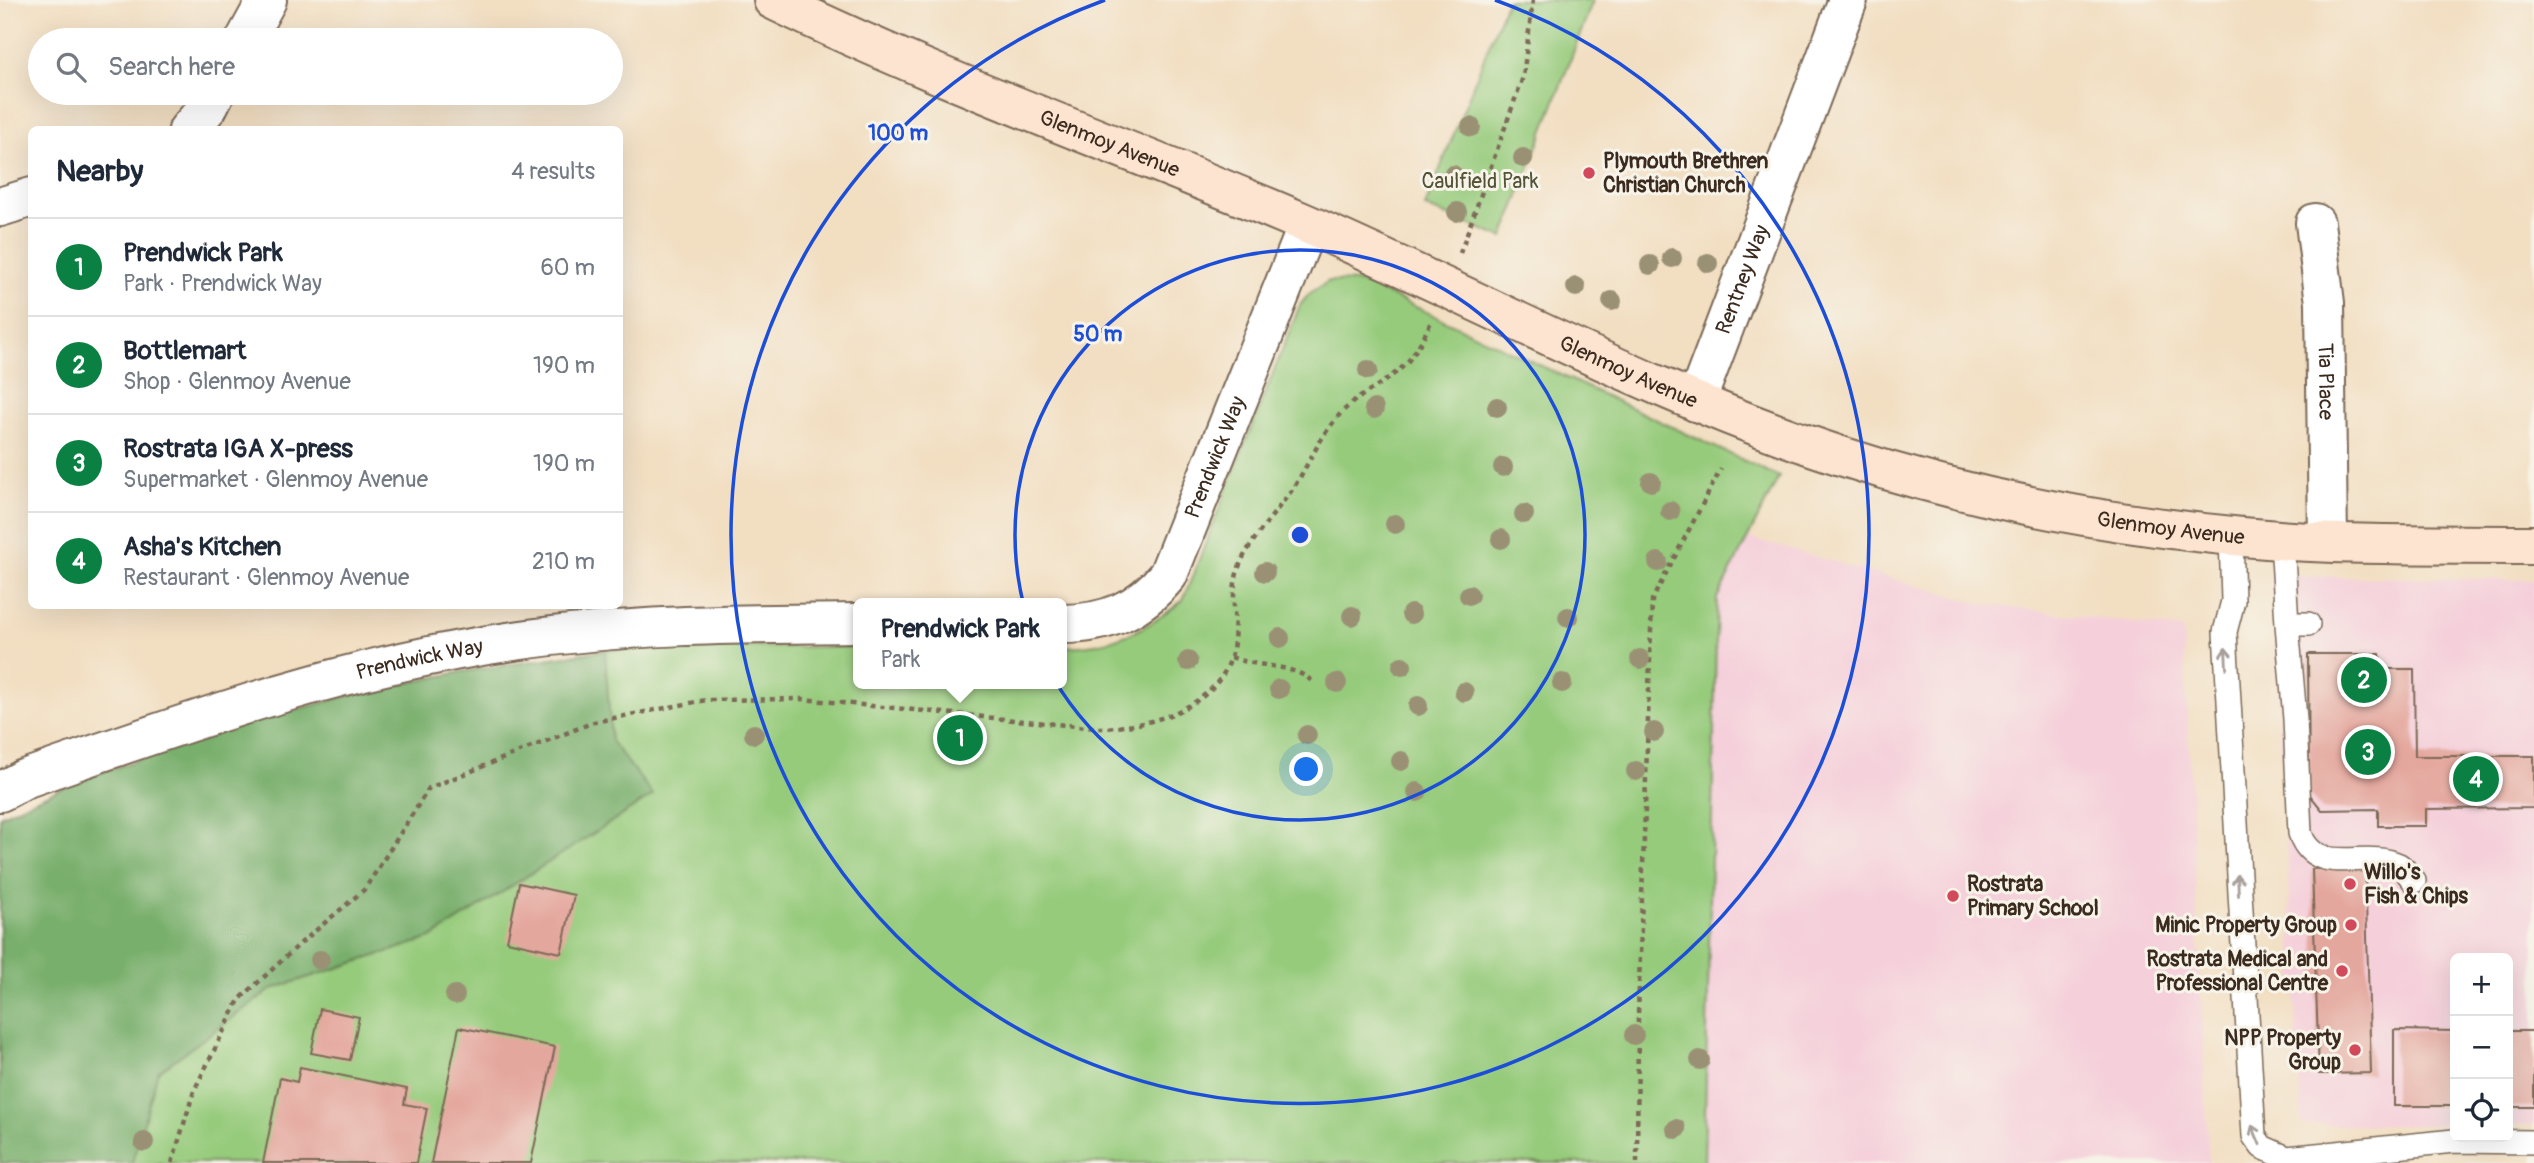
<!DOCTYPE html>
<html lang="en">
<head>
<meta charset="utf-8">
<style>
  body { margin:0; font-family:Pangolin,sans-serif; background:#f2f2f3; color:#1f2937 }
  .controls { position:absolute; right:21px; bottom:21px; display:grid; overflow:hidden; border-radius:10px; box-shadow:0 7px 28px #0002 }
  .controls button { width:63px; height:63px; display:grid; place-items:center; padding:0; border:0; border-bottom:2px solid #e0e1e3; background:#fff; color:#1f2937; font:35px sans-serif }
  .you { position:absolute; left:1307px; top:770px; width:24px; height:24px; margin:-18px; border:5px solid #fff; border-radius:50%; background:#1a73e8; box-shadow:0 0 0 10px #1a73e833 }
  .badge { display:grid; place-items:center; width:46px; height:46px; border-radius:50%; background:#0b8043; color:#fff; font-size:23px; font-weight:700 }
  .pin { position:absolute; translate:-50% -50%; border:4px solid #fff; box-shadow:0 2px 7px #0006 }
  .popup { position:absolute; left:853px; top:598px; width:214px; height:91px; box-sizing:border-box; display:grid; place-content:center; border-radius:10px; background:#fff; filter:drop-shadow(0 2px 5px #0005); font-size:23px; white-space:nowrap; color:#747a83 }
  .popup b { font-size:26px; color:#1f2937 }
  .popup::after { content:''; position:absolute; left:50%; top:100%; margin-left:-14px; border:14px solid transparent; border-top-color:#fff }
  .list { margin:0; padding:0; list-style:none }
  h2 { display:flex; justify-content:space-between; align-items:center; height:91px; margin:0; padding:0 28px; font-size:30px }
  h2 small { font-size:23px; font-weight:400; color:#747a83 }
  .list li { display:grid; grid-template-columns:46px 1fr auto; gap:21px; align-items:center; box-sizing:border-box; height:98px; padding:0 28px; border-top:2px solid #e0e1e3 }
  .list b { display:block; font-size:26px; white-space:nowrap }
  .list p { margin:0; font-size:23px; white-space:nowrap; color:#747a83 }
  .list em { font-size:23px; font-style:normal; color:#747a83 }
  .icon { flex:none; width:38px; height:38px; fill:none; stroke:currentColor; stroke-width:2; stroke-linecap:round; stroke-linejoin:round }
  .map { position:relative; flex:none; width:2534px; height:1163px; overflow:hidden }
  .search { position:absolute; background:#fff; box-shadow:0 7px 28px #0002; left:28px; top:28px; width:595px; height:77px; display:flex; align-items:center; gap:18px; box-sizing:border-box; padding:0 24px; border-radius:38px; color:#747a83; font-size:26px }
  .panel { position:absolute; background:#fff; box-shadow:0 7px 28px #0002; left:28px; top:126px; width:595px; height:483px; border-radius:10px }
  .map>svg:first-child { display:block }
  .built { fill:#f5cfda }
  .green { fill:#96cb7c; stroke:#687a4d; stroke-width:2 }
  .forest { fill:#78af6c; stroke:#5a6c45; stroke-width:2 }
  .building { fill:#e4a79e }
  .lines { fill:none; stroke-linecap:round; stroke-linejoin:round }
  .lane-casing { stroke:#7b6957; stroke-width:26 }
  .street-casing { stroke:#7b6957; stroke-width:42 }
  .secondary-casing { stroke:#7b6957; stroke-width:42 }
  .path { stroke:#7b6957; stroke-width:4.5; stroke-dasharray:5 5; stroke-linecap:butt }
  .lane { stroke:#fff; stroke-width:23 }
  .street { stroke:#fff; stroke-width:38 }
  .secondary { stroke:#fde4d0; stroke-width:38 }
  .tree { fill:#9a9175 }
  .oneway { stroke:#a79f9a }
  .ring { fill:none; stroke:#1d4ed8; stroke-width:3.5 }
  .poi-dot { fill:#d1495b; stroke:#f7f3e8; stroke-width:2.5 }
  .labels { text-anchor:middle; stroke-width:6; stroke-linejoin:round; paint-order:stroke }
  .street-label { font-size:21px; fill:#3b2a1e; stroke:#f7f3e8 }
  .poi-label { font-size:21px; font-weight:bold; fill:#3b2a1e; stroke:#f7f3e8; text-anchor:start }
  .park-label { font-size:21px; fill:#525236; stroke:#f7f3e8 }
  .centre { fill:#1d4ed8; stroke:#f7f3e8; stroke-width:3.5 }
  .ring-label { font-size:21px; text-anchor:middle; font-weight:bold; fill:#1d4ed8; stroke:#f7f3e8; stroke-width:6; stroke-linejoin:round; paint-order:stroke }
</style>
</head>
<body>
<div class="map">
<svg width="2534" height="1163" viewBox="0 0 2534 1163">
  <rect width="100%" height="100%" fill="#f7f3e8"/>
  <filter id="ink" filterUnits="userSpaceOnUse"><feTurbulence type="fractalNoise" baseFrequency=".0143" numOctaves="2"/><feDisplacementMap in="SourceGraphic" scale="14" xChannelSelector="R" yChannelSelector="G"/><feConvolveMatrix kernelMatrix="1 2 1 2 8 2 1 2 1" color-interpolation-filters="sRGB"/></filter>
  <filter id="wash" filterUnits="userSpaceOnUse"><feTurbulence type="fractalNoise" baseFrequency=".00686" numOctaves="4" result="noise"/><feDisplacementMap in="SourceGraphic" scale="28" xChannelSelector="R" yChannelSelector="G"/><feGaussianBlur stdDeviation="1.57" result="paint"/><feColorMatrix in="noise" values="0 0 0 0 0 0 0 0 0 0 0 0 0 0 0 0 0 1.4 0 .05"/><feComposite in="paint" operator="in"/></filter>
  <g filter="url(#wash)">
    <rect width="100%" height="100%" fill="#f2dec1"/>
    <!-- built -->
    <path class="built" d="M1749 538 1981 604 2183 629 2209 1163H1704L1717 598Z
      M2271 576 2534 580V1125H2508V958H2455V1125H2302Z"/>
    <!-- green -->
    <path class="green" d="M1507 0H1593L1503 238 1425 207Z
      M1329 281 1356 282 1373 287 1779 477 1717 598 1704 1163H0V816L81 779 155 755 359 693 461 672 605 650 692 647H858V684H1062V647C1110 647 1146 631 1183 600L1300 305 1309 294Z"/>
    <!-- forest -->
    <path class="forest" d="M605 650 611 741 653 795 431 938 272 989 158 1072 132 1163H0V816L81 779 257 720 359 693 461 672Z"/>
    <g id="blocks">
      <!-- building -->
      <path class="building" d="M2308 654H2380L2381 669H2414L2415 756H2534V808L2426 809V826H2378V809L2322 810 2309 794Z
        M2365 867 2371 1073 2319 1074 2312 869Z
        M519 883 574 895 561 953 507 941Z
        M320 1009 359 1017 350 1060 311 1053Z
        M459 1027 555 1047 531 1163H431Z
        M2394 1030 2455 1031V1106H2394Z
        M2508 1031H2534V1107H2508Z
        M300 1067 407 1089 404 1104 427 1108 416 1163H263L280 1078 297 1082Z"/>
    </g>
  </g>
  <g filter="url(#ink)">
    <use href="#blocks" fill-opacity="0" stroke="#7b6957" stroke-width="2"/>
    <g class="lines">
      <defs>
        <path id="lane" d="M2231 535 2233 601 2225 632 2254 1136 2262 1147 2287 1158 2454 1141 2534 1142
          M2282 540 2287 624H2308
          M2287 624 2295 719 2300 833C2315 879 2365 848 2399 865 2404 868 2410 876 2414 881"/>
        <g id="street">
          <path d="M245 40 267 0"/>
          <path d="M188 130 208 107 215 93"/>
          <path d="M0 207 32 197"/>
          <path id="s1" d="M2315 223 2325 303 2328 542"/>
          <path id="s2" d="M1696 402 1848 0"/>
          <path id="s3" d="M1062 624C1107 624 1139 610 1168 575L1308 225"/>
          <path id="s4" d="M0 792 24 779C185 723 345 665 514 641 628 624 743 624 858 623"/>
        </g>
        <g id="secondary">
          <path id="s5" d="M773 0C945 84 1125 146 1300 221 1480 299 1654 395 1841 456 1987 504 2138 530 2291 541 2371 546 2453 544 2534 545"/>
        </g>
      </defs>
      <!-- lane casing -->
      <use href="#lane" class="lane-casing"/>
      <!-- street casing -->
      <use href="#street" class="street-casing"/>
      <!-- secondary casing -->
      <use href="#secondary" class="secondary-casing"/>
      <!-- path -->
      <path class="path" d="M1460 253 1523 77 1533 0
        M1231 657C1258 668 1290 663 1312 681
        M172 1163 194 1091 239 1000 302 942 365 889 429 788 594 722 706 700 802 699 1096 728C1134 728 1181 718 1210 690 1256 645 1218 604 1244 556 1258 531 1278 510 1294 487 1308 465 1319 439 1336 419 1353 397 1378 388 1399 370 1413 359 1423 338 1431 322
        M1637 1163 1638 1015 1652 600 1721 469"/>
      <!-- lane -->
      <use href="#lane" class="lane"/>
      <!-- street -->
      <use href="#street" class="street"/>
      <!-- secondary -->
      <use href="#secondary" class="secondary"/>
    </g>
    <!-- trees -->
    <g class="tree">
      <circle cx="1471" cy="127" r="10"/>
      <circle cx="1523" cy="158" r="10"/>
      <circle cx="1453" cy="175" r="10"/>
      <circle cx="1457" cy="212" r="10"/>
      <circle cx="1672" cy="258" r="10"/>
      <circle cx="1708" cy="263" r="10"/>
      <circle cx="1650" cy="265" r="10"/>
      <circle cx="1576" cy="287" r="10"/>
      <circle cx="1612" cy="301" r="10"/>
      <circle cx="1368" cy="370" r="10"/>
      <circle cx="1497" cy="407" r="10"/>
      <circle cx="1374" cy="409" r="10"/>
      <circle cx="1503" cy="467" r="10"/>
      <circle cx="1651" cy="482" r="10"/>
      <circle cx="1670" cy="511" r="10"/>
      <circle cx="1524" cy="514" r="10"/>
      <circle cx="1395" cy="524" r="10"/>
      <circle cx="1501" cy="539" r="10"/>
      <circle cx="1658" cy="562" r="10"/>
      <circle cx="1265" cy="572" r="10"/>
      <circle cx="1469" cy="595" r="10"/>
      <circle cx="1411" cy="614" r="10"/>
      <circle cx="1352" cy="616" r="10"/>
      <circle cx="1568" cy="617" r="10"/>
      <circle cx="1280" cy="638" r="10"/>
      <circle cx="1640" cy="659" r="10"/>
      <circle cx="1188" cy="661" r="10"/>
      <circle cx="1402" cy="666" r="10"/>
      <circle cx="1337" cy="683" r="10"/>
      <circle cx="1562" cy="683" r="10"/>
      <circle cx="1279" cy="689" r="10"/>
      <circle cx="1464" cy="692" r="10"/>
      <circle cx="1418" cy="706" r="10"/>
      <circle cx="1654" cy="732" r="10"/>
      <circle cx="754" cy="734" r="10"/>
      <circle cx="1307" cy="735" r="10"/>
      <circle cx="1401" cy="761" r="10"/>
      <circle cx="1636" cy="771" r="10"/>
      <circle cx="1417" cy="792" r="10"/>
      <circle cx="320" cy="960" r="10"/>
      <circle cx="455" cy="995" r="10"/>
      <circle cx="1634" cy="1035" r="10"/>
      <circle cx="1700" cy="1060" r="10"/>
      <circle cx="1676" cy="1129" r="10"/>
      <circle cx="144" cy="1142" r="10"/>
    </g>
    <!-- one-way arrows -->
    <defs><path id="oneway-shaft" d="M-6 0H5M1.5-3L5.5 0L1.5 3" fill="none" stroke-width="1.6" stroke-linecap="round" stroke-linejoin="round" transform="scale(1.75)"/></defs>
    <g class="oneway">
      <use href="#oneway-shaft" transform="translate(2226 658) rotate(-93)"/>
      <use href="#oneway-shaft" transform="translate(2238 885) rotate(-93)"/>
      <use href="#oneway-shaft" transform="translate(2256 1135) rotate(-113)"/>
    </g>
  </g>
  <!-- distance rings -->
  <g class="ring">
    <circle cx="1300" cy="535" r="285"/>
    <path d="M1495 0A569 569 0 1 1 1105 0"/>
  </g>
  <!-- markers -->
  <g class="poi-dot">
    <circle cx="1589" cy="173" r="7"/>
    <circle cx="2350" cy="884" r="7"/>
    <circle cx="1953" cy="896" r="7"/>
    <circle cx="2351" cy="925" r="7"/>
    <circle cx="2342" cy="971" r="7"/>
    <circle cx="2355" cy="1050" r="7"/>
  </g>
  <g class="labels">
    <!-- street labels -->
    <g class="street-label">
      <text dy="7" stroke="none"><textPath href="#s5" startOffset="366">Glenmoy Avenue</textPath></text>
      <text dy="7" stroke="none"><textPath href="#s2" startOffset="131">Rentney Way</textPath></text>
      <text dy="7" stroke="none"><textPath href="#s5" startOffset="933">Glenmoy Avenue</textPath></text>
      <text dy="7" stroke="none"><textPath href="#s1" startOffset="159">Tia Place</textPath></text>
      <text dy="7" stroke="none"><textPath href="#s3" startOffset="248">Prendwick Way</textPath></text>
      <text dy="7" stroke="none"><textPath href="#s5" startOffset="1500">Glenmoy Avenue</textPath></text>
      <text dy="7" stroke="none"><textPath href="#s4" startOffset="441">Prendwick Way</textPath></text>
    </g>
    <!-- poi labels -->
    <g class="poi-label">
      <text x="1603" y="168">Plymouth Brethren<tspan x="1603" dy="24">Christian Church</tspan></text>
      <text x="2364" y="879">Willo's<tspan x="2364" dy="24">Fish &amp; Chips</tspan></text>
      <text x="1967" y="891">Rostrata<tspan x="1967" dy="24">Primary School</tspan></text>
      <text x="2337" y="932" text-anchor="end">Minic Property Group</text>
      <text x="2328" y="966" text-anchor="end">Rostrata Medical and<tspan x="2328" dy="24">Professional Centre</tspan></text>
      <text x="2341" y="1045" text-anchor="end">NPP Property<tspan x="2341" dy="24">Group</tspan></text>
    </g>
    <!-- park labels -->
    <g class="park-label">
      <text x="1480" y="188">Caulfield Park</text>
    </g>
  </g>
  <circle cx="1300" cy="535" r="10" class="centre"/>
  <g class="ring-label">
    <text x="898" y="140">100 m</text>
    <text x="1098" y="341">50 m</text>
  </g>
</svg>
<div class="controls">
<button>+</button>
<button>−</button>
<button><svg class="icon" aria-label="locate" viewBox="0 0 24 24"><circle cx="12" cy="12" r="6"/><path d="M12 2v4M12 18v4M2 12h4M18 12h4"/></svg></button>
</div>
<div class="you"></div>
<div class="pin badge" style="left:960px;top:738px">1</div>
<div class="popup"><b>Prendwick Park</b>Park</div>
<div class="pin badge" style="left:2364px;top:680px">2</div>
<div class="pin badge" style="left:2368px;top:752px">3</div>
<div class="pin badge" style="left:2476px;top:779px">4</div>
<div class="search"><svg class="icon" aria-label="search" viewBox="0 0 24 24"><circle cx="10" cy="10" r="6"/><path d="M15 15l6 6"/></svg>Search here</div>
<section class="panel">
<h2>Nearby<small>4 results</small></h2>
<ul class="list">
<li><span class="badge">1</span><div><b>Prendwick Park</b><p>Park · Prendwick Way</p></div><em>60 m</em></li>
<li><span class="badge">2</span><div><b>Bottlemart</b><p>Shop · Glenmoy Avenue</p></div><em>190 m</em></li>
<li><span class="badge">3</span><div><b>Rostrata IGA X-press</b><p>Supermarket · Glenmoy Avenue</p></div><em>190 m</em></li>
<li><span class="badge">4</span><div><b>Asha's Kitchen</b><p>Restaurant · Glenmoy Avenue</p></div><em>210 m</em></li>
</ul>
</section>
</div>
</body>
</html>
